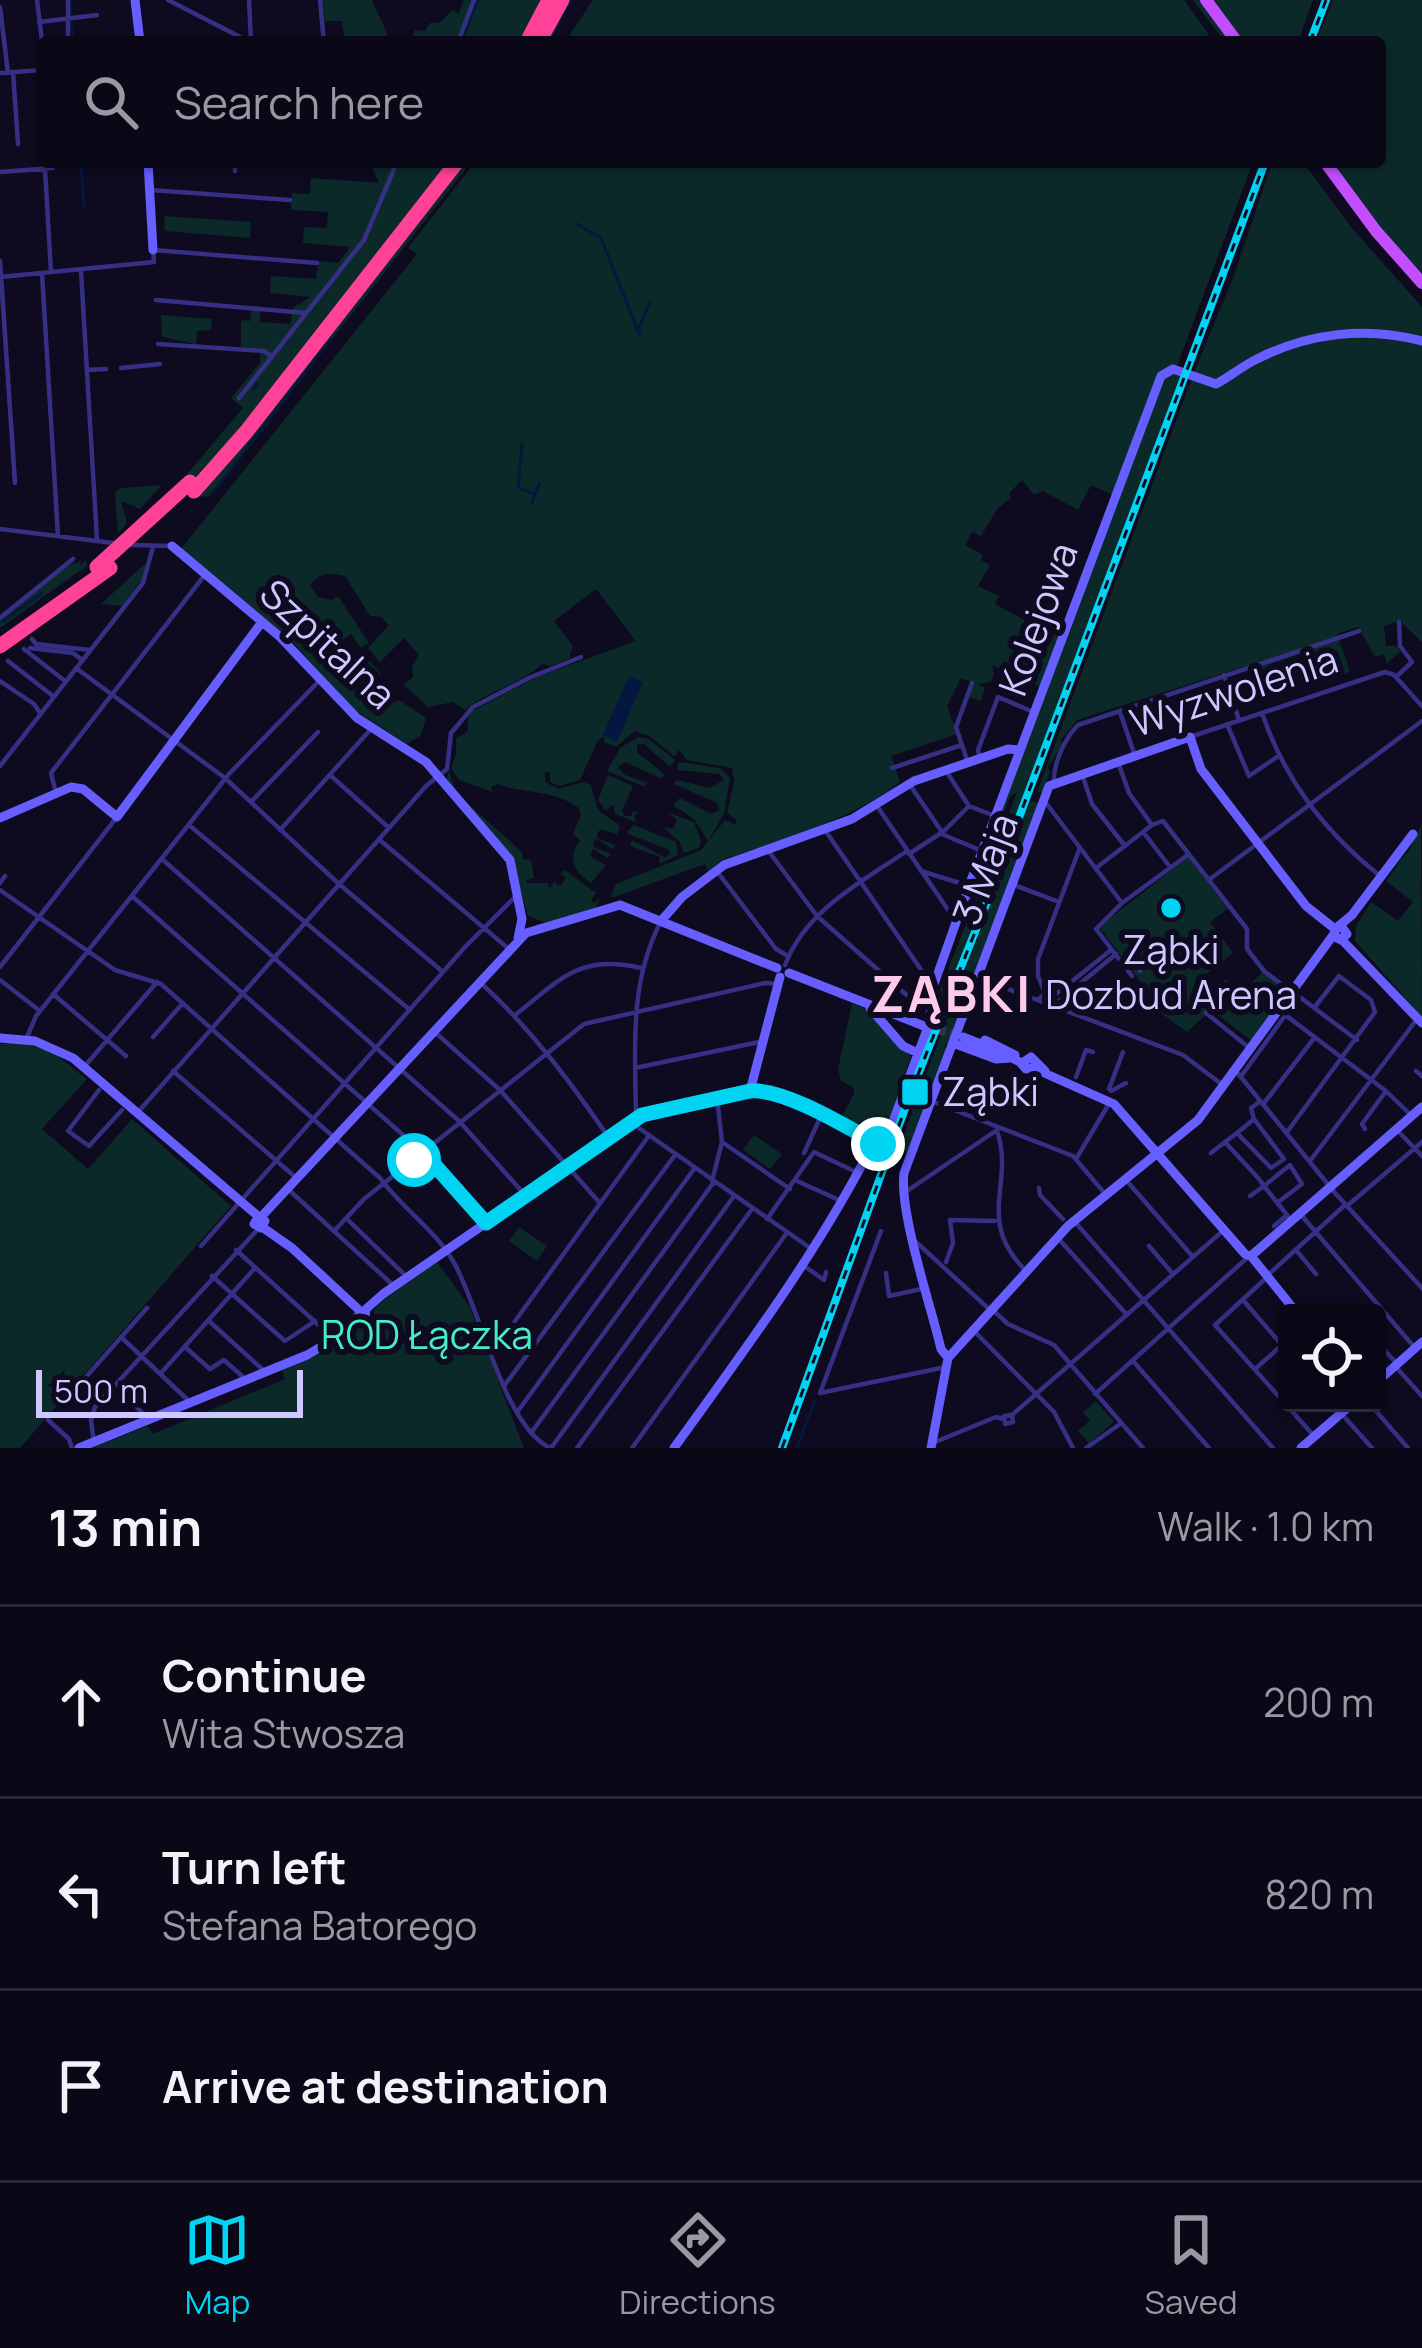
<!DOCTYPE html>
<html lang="en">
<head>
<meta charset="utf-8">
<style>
  body { margin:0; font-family:Manrope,sans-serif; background:#181624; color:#f1f3f6 }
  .controls { position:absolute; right:36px; bottom:36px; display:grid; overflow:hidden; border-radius:12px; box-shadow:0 3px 9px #0004 }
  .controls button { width:108px; height:108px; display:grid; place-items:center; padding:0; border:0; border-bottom:3px solid #2a2936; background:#0a0817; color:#f1f3f6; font:60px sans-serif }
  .scale { position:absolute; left:36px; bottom:30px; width:267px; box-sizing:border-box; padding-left:12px; border:6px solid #cfc7ff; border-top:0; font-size:33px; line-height:42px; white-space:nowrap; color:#cfc7ff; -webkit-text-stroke:9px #0e0a1f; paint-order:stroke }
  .stop { position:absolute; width:36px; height:36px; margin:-27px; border:9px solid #00d4f2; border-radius:50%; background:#fff }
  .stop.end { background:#00d4f2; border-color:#fff; box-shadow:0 3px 12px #0008 }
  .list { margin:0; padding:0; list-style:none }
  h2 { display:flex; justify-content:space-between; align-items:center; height:156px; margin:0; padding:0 48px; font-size:51px }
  h2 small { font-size:39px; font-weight:400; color:#999aa1 }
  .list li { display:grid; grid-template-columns:78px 1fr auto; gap:36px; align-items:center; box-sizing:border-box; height:192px; padding:0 48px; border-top:3px solid #2a2936 }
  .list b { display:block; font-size:45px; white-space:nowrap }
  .list p { margin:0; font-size:39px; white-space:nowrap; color:#999aa1 }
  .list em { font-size:39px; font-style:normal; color:#999aa1 }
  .icon { flex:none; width:66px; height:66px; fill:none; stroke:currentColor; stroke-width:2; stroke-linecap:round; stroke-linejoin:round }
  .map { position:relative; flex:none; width:1422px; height:1448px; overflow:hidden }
  .search { position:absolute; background:#0a0817; box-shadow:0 3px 9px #0004; left:36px; right:36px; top:36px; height:132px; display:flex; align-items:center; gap:30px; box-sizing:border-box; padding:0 42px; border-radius:12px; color:#999aa1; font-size:45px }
  .sheet { height:732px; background:#0a0817 }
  nav { display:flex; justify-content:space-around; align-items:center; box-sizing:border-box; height:168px; border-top:3px solid #2a2936; background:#0a0817; font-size:33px; color:#999aa1 }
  nav a { display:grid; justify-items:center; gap:6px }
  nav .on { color:#00d4f2 }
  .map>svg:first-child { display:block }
  .green { fill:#0c2929; fill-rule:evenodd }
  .water { fill:#04173e }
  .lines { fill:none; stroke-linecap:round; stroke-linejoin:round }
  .stream { stroke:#04173e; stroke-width:3 }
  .secondary-tunnel { stroke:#35304c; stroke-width:9; stroke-dasharray:9 4.5; stroke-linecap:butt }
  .street { stroke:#353083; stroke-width:4.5 }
  .secondary { stroke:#675eff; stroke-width:9 }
  .primary { stroke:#c24eff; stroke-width:12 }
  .highway { stroke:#ff4298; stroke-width:15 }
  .rail-casing { stroke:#00d4f2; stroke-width:8 }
  .rail { stroke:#0e0a1f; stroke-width:3; stroke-dasharray:9; stroke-linecap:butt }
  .highway-bridge { stroke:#ff4298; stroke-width:15 }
  .route { stroke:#00d4f2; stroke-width:15 }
  .poi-dot { fill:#00d4f2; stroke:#0e0a1f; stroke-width:4.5 }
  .labels { text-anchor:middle; stroke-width:12; stroke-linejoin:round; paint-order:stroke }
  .street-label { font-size:39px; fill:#cfc7ff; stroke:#0e0a1f }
  .poi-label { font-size:39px; fill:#cfc7ff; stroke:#0e0a1f }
  .park-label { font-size:39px; fill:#47ebc7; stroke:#0e0a1f }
  .district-label { font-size:51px; font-weight:bold; letter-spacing:3px; fill:#ffc9ea; stroke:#0e0a1f }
</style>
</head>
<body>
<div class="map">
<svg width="1422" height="1448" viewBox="0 0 1422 1448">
  <rect width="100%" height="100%" fill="#0e0a1f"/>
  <!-- green -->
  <path class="green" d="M322 0H372L391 42H345L342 21H325Z
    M464 0H573L550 42H411L415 30 425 31 430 23H439L453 10 458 14Z
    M593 0H1184L1214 42H565Z
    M1193 0H1313L1298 42H1225Z
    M1333 0H1422V274L1395 246 1331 162H1380V42H1316Z
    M370 162H471L209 496 199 497 182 480 243 408 231 398 260 363V349L241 347V320L250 321 251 309 260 310V322L290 324 294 307 311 297 270 293 271 276 316 279 318 261 338 263 350 247 303 243 304 227 327 228 328 212 291 210 292 193 310 194 311 178 379 183Z
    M475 162H1253L1177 366 1164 369 1041 687 992 665 994 674 991 682 978 684 985 688 981 701 969 697 973 683 961 678 947 706 957 734 891 756 900 782C849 822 782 838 722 860L708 872 705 864 614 897H610L616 884 701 850 725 820 735 825 737 820 727 813 734 782 732 768 687 760 679 750 675 757 651 737 635 731 616 747 604 742V737L598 740 580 780 559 786 550 782V773L545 772V782L559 789 583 782 591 785 598 810 620 826 616 839 617 834 601 829 597 833V838L615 845 613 849 597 839 593 842 594 847 611 854 608 858 593 849 590 856 606 865 591 883C574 872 567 859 580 840L573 834 581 815 579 808C550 788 526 795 498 784L491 787 493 792 459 780 451 768 456 755V739L468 731V717L472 711 539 676 636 641 596 589 554 621 573 646 569 659 550 666 542 664C520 685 488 690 465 710L453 702 428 707 404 685 413 677 412 667 419 655 404 638 380 662 368 648 389 625 381 617 370 616 345 576C329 573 320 572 310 585L318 597 332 600 338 596 369 643 361 648 351 634 319 657 324 668H332L339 659 365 656 380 672 376 690 388 704 399 700 426 718 421 735 407 744 353 709 288 637 181 549 417 254 408 248ZM1022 480 1034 495 1043 491 1078 510 1091 485 1112 495 1063 628 1034 611 1028 622 995 604 999 596 978 586 990 565 981 560 983 555 965 545 972 532 981 536 997 509 1011 498 1009 493Z
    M1272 162H1303L1351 227 1422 307V339L1326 334 1215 381 1193 375 1235 273Z
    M164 216 251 222 250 238 165 231Z
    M161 315 212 319 211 330 197 331 196 344 162 337Z
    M1367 335 1422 343V642L1400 621 1384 626 1386 646H1397L1400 652 1387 663 1384 654 1375 657 1358 627 1337 634 1350 671 1324 685 1330 680 1327 672 1309 677 1300 654 1268 665 1264 677 1258 680 1246 666 1077 720 1060 741 1063 744 1048 767 1050 772 1042 792H1037L1192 378 1209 385 1302 342Z
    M1166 373 1184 375 929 1042 935 1003 1017 792 1010 797 967 910H963Z
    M162 485 140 509 121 501 127 523 118 534 115 493 120 488Z
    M81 561 80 566 85 561 88 565 0 628V621C23 600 51 569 81 561Z
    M147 562 146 574 122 606 101 604Z
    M638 737 649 739 675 760 670 767 644 744H637V752L664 774 662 779 625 762 618 767 625 775 647 783 645 787 607 771 620 748Z
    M679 762 720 768 730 778 724 814 708 841 694 819 673 805 680 798 711 814 719 810 717 803 674 784 677 780 710 788 724 780 719 774 677 770Z
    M449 771 456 793 522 852 523 859 531 860 534 878 526 880 527 883H548L550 888 556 879 555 883 560 886 566 878 560 874 557 877 565 870 596 893 591 900 594 903 600 897 596 908 546 923 528 916 511 856 446 782Z
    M608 775 633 786 622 810 625 816H631L633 811 638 813 634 815 636 822 615 814 614 805 605 810 598 800Z
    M1033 801 1039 803 952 1039 944 1046 947 1051 912 1147 902 1155 899 1147 1028 803Z
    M667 812 694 822 701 841 699 848 684 853 679 841 663 827 673 829 677 820Z
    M1422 824 1421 831 1422 1017 1355 941 1356 926 1371 902 1398 921 1413 902 1386 881 1400 862 1384 876 1409 851Z
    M634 825 676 842 678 855 659 864 660 857 630 846 632 840 666 858 669 854V850L626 833Z
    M1188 857 1228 909 1210 922 1233 953 1206 974 1215 986 1227 979 1233 990 1242 983 1247 987 1263 972 1288 991 1252 1041 1211 1010 1187 1032 1153 1007 1157 1003 1099 927Z
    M852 1003 870 1011 911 1057 882 1140 842 1117 854 1093V1088L841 1081 838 1069Z
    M18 1042 51 1051 87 1079 42 1129 88 1169 132 1119 231 1206 20 1448H0V1044Z
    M754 1135 782 1154 770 1169 743 1150Z
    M519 1227 547 1246 537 1261 509 1241Z
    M437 1262 470 1307 524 1448H92L147 1426 153 1434 285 1379 282 1370 316 1355 358 1324 374 1322V1310L381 1302Z
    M1096 1401 1114 1422 1089 1443 1078 1431 1090 1421 1083 1412Z"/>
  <!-- water -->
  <path class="water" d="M629 676 643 682 617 742 603 735Z"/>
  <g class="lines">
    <!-- stream -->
    <path class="stream" d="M71 15V0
      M71 21 73 40
      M461 42 478 0
      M548 42 571 0
      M81 162 84 208
      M577 224 601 238 640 336
      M639 328 650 302
      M254 389 257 383
      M522 444 518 487 535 495
      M212 494 331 339
      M532 502 539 484
      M3 621 42 593
      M797 1448 815 1400"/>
    <!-- secondary-tunnel -->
    <path class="secondary-tunnel" d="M924 1026 959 1036"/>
    <!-- street -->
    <path class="street" d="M37 0 42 41
      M68 0V42
      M168 0 250 42
      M249 0 251 42
      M320 0 324 42
      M0 7 8 73
      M39 22 97 15
      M458 42 474 0
      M13 72 18 144
      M0 73 42 70
      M235 162V171
      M45 169 51 272
      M0 172 53 168 55 162
      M150 190 290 200
      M0 261 15 483
      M81 271 97 540
      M42 273 58 536
      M0 277 154 262 153 250 317 263
      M156 300 306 313
      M158 344 264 351 271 356
      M121 368 160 364
      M87 370 106 369
      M239 398 364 240 397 162
      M0 529 113 543
      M131 545 172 546
      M0 618 73 559
      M32 639 36 644 90 650
      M30 648 73 653 82 660
      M24 649 65 681
      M8 661 53 696
      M76 668 225 778 339 884 443 972
      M1224 675 1239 720
      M1396 677 1412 662 1400 646 1399 622
      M0 681 34 704 40 713
      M1120 712 1135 756
      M1262 713C1285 780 1324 831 1379 875
      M1227 724 1249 776 1277 757
      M1190 737 1385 672 1394 675 1422 706
      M980 759 978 750 998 697 1031 711
      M1118 762 1129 793 1152 825 1163 821 1247 929V949L1264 971 1292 992
      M968 763 956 727 972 683
      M0 766 143 583 153 547
      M892 768 962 745
      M948 774 969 806 995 816
      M1082 774 1092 804 1125 846
      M330 775 388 827
      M1054 782C1053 764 1065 738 1078 725L1359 631
      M910 785 944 835 982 851
      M56 793 51 773 204 576
      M1043 799 1122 903 1096 929 1132 976
      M251 802 318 732
      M877 806 955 920
      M189 825 410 1010
      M280 830 371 729
      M825 830 933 987
      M1144 833 1170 867
      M381 841 509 949
      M770 853 817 916 919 1006 932 1009
      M909 854 944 831 969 806
      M162 859 459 1121 526 1196
      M1096 868 1152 825
      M921 871 969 886
      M719 874 776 949 788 956
      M1210 879 1422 721
      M0 883 5 876
      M1014 885 1059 902
      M0 890 115 970 161 984 380 1178C401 1207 435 1230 453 1261 481 1308 502 1424 550 1448
      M132 896 419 1149 486 1223
      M1122 903 1189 854
      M661 921C627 987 636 1055 636 1126L813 1250
      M785 965C806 910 861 882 907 851
      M0 967 117 817
      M1140 971V966L1152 957 1157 959
      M979 978 1183 1055 1220 1083
      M0 980 40 1011
      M483 985C532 1030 571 1083 609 1138
      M53 994 126 1056
      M1301 998 1357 1040
      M1038 1000 1045 993 1038 976V959L1079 850
      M1046 1002 1111 950
      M1053 1006 1116 954
      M1280 1011 1386 1091 1412 1116
      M1206 1013 1247 1046
      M515 1015C560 980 580 953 641 968
      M437 1034 500 1090 599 1202
      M27 1037 36 1016 229 774 320 680
      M153 1037 183 1003
      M84 1067 157 982
      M635 1068 759 1042
      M173 1071 294 1176
      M1236 1071 1335 1193 1422 1288
      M1416 1071 1422 1076
      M1242 1075 1284 1017
      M1076 1077 1086 1050 1093 1052
      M1109 1089 1123 1052
      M99 1090 68 1131 89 1146 122 1110
      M1111 1091 1126 1083
      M931 1101 1073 1156 1106 1195
      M1264 1103 1315 1037
      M139 1111 426 786 447 769 451 733 473 707 531 677 581 657
      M1254 1119 1251 1108 1258 1103
      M1365 1129 1362 1124 1386 1091
      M1397 1130 1422 1156
      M997 1131C1015 1184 975 1219 1025 1270
      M1287 1132 1375 1012 1371 1000 1339 976 1314 1008
      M722 1142 790 1189
      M1225 1142 1237 1133 1271 1168 1284 1159 1254 1119 1237 1133
      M804 1153 820 1118
      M1211 1153 1225 1142 1259 1179 1264 1186 1250 1196
      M1076 1159 1110 1102
      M1310 1161 1417 1019
      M1126 1180 1193 1257
      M712 1181 722 1142 717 1098
      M797 1181 839 1200
      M1039 1188 1040 1195 1063 1219
      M289 1190 394 1286
      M904 1193 997 1130
      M1277 1203 1302 1184 1290 1165 1264 1186 1287 1215 1290 1219
      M1347 1206 1422 1142
      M1302 1216 1415 1348
      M347 1219 407 1277
      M767 1219 814 1152 858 1173
      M1075 1222 1273 1448
      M1274 1226 1287 1215
      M336 1229 364 1199 584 1024 765 983 778 984
      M881 1231 820 1393 946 1367
      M1057 1237 1127 1315
      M915 1241 990 1310
      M201 1246 465 947 518 894
      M1149 1246 1173 1274
      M236 1250 334 1339
      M1296 1250 1316 1274
      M946 1262 953 1243 950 1220 995 1221
      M804 1266 824 1280 826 1272
      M886 1273 889 1296 926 1288
      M1270 1273 1345 1205
      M212 1276 285 1341 315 1321
      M1263 1281 1215 1325 1314 1436
      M1243 1300 1287 1351
      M995 1312 1008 1324 1054 1345 1143 1448
      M209 1321 262 1369
      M972 1329 1054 1412 1073 1448
      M121 1337 191 1403
      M1377 1342 1397 1364
      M185 1347 210 1369 224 1360 242 1376
      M491 1348 497 1346 648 1137
      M1133 1361 1209 1448
      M1395 1366 1422 1396
      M1255 1369 1282 1345
      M161 1373 255 1268
      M504 1386 675 1155
      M77 1387 147 1308
      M1095 1394 1247 1258
      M131 1401 149 1420
      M1332 1403 1372 1448
      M1369 1403 1408 1448
      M518 1411 694 1169
      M1012 1415 1225 1229
      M1012 1415 1013 1422 1005 1424 1004 1416Z
      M48 1420 69 1439 72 1448
      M531 1433 714 1182
      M935 1442 996 1417 1003 1419
      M94 1443 91 1420 95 1407 259 1228
      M551 1448 734 1196
      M577 1448 752 1209
      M632 1448 786 1234
      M1086 1448 1120 1424"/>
    <!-- secondary -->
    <path class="secondary" d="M135 0 140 42
      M148 162 153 250
      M172 546 279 636 357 718 426 762 510 860 522 919 518 938
      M0 818 71 787 83 789 117 817 262 622
      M661 921 682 897 724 865 852 819 914 781 1008 749 1020 750
      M1342 927 1347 934 1341 940 1335 937V929L1352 915 1413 834
      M1342 940 1422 1023
      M789 973 924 1026
      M870 1008 903 1046 918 1053
      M963 1037 986 1046
      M0 1038 35 1041 73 1058 259 1217
      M985 1040 1015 1055
      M953 1043 996 1059 1010 1058
      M985 1045 1020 1062 1026 1069 1033 1068 1114 1104 1245 1254 1251 1256
      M1022 1063 1031 1057 1045 1071
      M750 1091 780 977
      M258 1217 265 1221 261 1228 254 1224Z
      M261 1217 526 933 620 905 777 968
      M262 1227 292 1248 358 1309
      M1251 1256 1422 1107
      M1251 1256 1297 1313
      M948 1358 1068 1226 1198 1120 1334 934
      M1377 1382 1422 1342
      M79 1448 307 1355 334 1339 358 1316 365 1317 366 1309 383 1294 644 1114 757 1090 819 1113 879 1144 885 1143 929 1024 933 987 969 886 1161 376 1173 369 1216 384C1230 377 1242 366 1257 359 1308 333 1366 326 1422 341
      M674 1448C746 1348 818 1252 874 1142
      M931 1448 948 1358 941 1349C931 1306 899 1213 904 1173L1049 786 1190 737 1201 769 1306 906 1335 929
      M1301 1448 1353 1403"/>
    <!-- primary -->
    <path class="primary" d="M1206 0 1237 42
      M1325 162 1376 231 1422 283"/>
    <!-- highway -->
    <path class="highway" d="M527 42 549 0
      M539 42 562 0
      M194 491 246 432 457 162
      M0 646 110 568"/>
    <defs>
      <path id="rail" d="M1310 42 1326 0
        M782 1448 911 1092 991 892 1265 162"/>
    </defs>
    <!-- rail casing -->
    <use href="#rail" class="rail-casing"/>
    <!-- rail -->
    <use href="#rail" class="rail"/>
    <!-- highway-bridge -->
    <path class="highway-bridge" d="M97 567 190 482"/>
  </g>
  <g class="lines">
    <!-- route -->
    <path class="route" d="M414 1160 423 1152 486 1223 642 1115 750 1091C784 1088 847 1127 878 1144"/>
  </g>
  <!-- markers -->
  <g class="poi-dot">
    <circle cx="1171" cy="908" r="12"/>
    <rect x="900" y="1077" width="30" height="30" rx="6"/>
  </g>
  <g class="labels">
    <!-- street labels -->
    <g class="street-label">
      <text transform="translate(1038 619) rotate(-70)" y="14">Kolejowa</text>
      <text transform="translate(328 644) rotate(43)" y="14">Szpitalna</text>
      <text transform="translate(1234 691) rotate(-18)" y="14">Wyzwolenia</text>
      <text transform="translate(985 869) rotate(-69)" y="14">3 Maja</text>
    </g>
    <!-- poi labels -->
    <g class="poi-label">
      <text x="1171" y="964">Ząbki<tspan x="1171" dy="45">Dozbud Arena</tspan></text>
      <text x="942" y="1106" text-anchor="start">Ząbki</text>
    </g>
    <!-- park labels -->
    <g class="park-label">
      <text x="427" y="1349">ROD Łączka</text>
    </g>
    <!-- district labels -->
    <g class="district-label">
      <text x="952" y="1012">ZĄBKI</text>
    </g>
  </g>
</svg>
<div class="controls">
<button><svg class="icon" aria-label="locate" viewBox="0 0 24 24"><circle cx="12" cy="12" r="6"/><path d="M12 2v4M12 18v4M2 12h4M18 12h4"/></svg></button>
</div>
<div class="scale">500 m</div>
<div class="stop" style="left:414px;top:1160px"></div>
<div class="stop end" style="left:878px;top:1144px"></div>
<div class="search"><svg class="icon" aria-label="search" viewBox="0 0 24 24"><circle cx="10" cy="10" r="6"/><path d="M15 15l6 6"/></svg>Search here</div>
</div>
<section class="sheet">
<h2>13 min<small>Walk · 1.0 km</small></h2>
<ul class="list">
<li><svg class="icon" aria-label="ahead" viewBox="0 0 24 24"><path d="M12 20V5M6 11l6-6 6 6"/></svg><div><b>Continue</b><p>Wita Stwosza</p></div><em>200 m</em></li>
<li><svg class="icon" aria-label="left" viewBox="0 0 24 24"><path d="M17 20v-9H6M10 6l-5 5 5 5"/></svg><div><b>Turn left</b><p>Stefana Batorego</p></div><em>820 m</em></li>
<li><svg class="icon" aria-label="arrive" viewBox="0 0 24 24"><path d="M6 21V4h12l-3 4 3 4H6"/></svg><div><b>Arrive at destination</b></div></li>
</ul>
</section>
<nav>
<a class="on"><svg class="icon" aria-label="map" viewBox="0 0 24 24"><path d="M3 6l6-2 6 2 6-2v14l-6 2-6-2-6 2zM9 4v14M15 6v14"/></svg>Map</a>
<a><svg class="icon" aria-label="directions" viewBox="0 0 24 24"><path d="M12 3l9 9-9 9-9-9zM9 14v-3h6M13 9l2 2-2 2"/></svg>Directions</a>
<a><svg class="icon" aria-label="saved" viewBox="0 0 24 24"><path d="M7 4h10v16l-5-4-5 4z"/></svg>Saved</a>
</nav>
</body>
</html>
